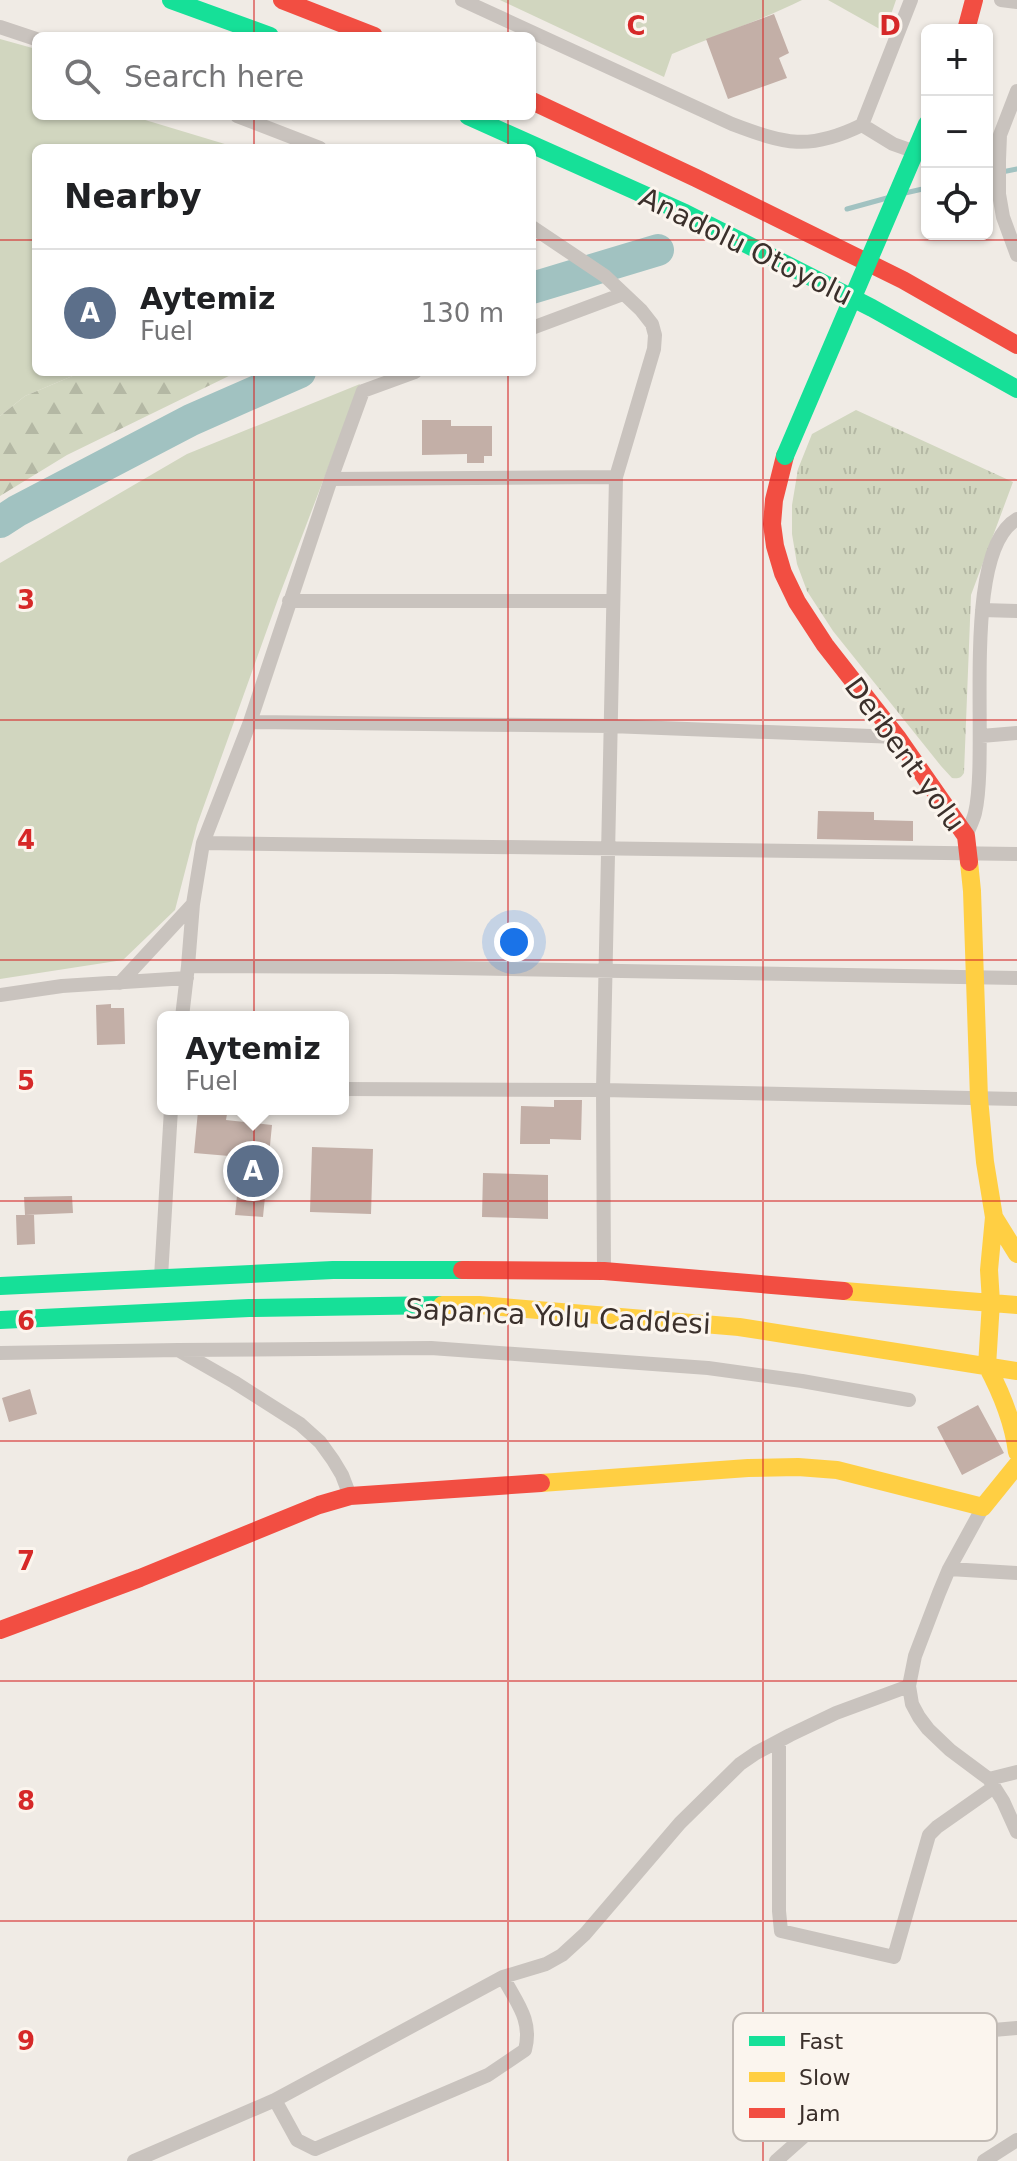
<!DOCTYPE html>
<html lang="en">
<head>
<meta charset="utf-8">
<style>
  body { margin:0; font-family:"DejaVu Sans",sans-serif; background:#f6f6f6; color:#202124 }
  .controls { position:absolute; right:24px; top:24px; display:grid; overflow:hidden; border-radius:12px; box-shadow:0 2px 6px #0004 }
  .controls button { width:72px; height:72px; display:grid; place-items:center; padding:0; border:0; border-bottom:2px solid #e0e0e0; background:#fff; color:#202124; font:40px sans-serif }
  .you { position:absolute; left:514px; top:942px; width:28px; height:28px; margin:-20px; border:6px solid #fff; border-radius:50%; background:#1a73e8; box-shadow:0 0 0 12px #1a73e833 }
  .badge { display:grid; place-items:center; width:52px; height:52px; border-radius:50%; background:#7a716c; color:#fff; font-size:26px; font-weight:700 }
  .pin { position:absolute; translate:-50% -50%; border:4px solid #fff; box-shadow:0 2px 8px #0006 }
  .popup { position:absolute; left:157px; top:1011px; width:192px; height:104px; box-sizing:border-box; display:grid; place-content:center; border-radius:12px; background:#fff; filter:drop-shadow(0 2px 6px #0005); font-size:26px; white-space:nowrap; color:#757577 }
  .popup b { font-size:30px; color:#202124 }
  .popup::after { content:''; position:absolute; left:50%; top:100%; margin-left:-16px; border:16px solid transparent; border-top-color:#fff }
  .list { margin:0; padding:0; list-style:none }
  h2 { display:flex; justify-content:space-between; align-items:center; height:104px; margin:0; padding:0 32px; font-size:34px }
  h2 small { font-size:26px; font-weight:400; color:#757577 }
  .list li { display:grid; grid-template-columns:52px 1fr auto; gap:24px; align-items:center; box-sizing:border-box; height:128px; padding:0 32px; border-top:2px solid #e0e0e0 }
  .list b { display:block; font-size:30px; white-space:nowrap }
  .list p { margin:0; font-size:26px; white-space:nowrap; color:#757577 }
  .list em { font-size:26px; font-style:normal; color:#757577 }
  .icon { flex:none; width:44px; height:44px; fill:none; stroke:currentColor; stroke-width:2; stroke-linecap:round; stroke-linejoin:round }
  .map { position:relative; flex:none; width:1017px; height:2161px; overflow:hidden }
  .search { position:absolute; background:#fff; box-shadow:0 2px 6px #0004; left:32px; top:32px; width:504px; height:88px; display:flex; align-items:center; gap:20px; box-sizing:border-box; padding:0 28px; border-radius:12px; color:#757577; font-size:30px }
  .panel { position:absolute; background:#fff; box-shadow:0 2px 6px #0004; left:32px; top:144px; width:504px; height:232px; border-radius:12px }
  .map>svg:first-child { display:block }
  .green { fill:#d1d6bf }
  .forest { fill:url(#forest-firs) }
  .park { fill:url(#park-tufts) }
  .lines { fill:none; stroke-linecap:round; stroke-linejoin:round }
  .stream { stroke:#a1c2c1; stroke-width:5 }
  .river { stroke:#a1c2c1; stroke-width:32 }
  .building { fill:#c3afa7 }
  .street { stroke:#c9c3be; stroke-width:14 }
  .fast { stroke:#16e098; stroke-width:18 }
  .slow { stroke:#ffcf43; stroke-width:18 }
  .jam { stroke:#f24e42; stroke-width:18 }
  .fast-bridge { stroke:#16e098; stroke-width:18 }
  .grid { fill:none; stroke:#d62828; stroke-width:2; stroke-opacity:0.55 }
  .labels { text-anchor:middle; stroke-width:6; stroke-linejoin:round; paint-order:stroke }
  .street-label { font-size:28px; fill:#3b302b; stroke:#fbf5ee }
  .key { fill:#fbf5ee; stroke:#c1bab4; stroke-width:2 }
  .key-label { font-size:22px; fill:#3b302b }
  .grid-label { font-size:26px; text-anchor:middle; font-weight:bold; fill:#d62828; stroke:#fbf5ee; stroke-width:6; stroke-linejoin:round; paint-order:stroke }
</style>
</head>
<body>
<div class="map">
<svg width="1017" height="2161" viewBox="0 0 1017 2161">
  <defs>
    <pattern id="forest-firs" width="22" height="20" patternUnits="userSpaceOnUse" patternTransform="scale(2)"><rect width="22" height="20" fill="#d1d6bf"/><path d="M5 1l3.5 6h-7zM16 11l3.5 6h-7z" fill="#b4b8a4"/></pattern>
    <pattern id="park-tufts" width="24" height="20" patternUnits="userSpaceOnUse" patternTransform="scale(2)"><rect width="24" height="20" fill="#d1d6bf"/><path d="M3 7l-1-3M5 7V3M7 7l1-3M15 17l-1-3M17 17v-4M19 17l1-3" fill="none" stroke="#b4b8a4"/></pattern>
  </defs>
  <rect width="100%" height="100%" fill="#f0ebe5"/>
  <!-- green -->
  <path class="green" d="M500 0H802C760 21 715 35 672 54L664 77Z
    M828 0H896L885 32Z
    M0 39 36 49V116H132L238 148H36V372H82L25 396 0 416Z
    M360 384 278 599 197 825 175 910 123 960 0 979V563L187 454Z"/>
  <!-- forest -->
  <path class="forest" d="M82 372H234L235 373 67 455 0 496V416L25 396Z"/>
  <!-- park -->
  <path class="park" d="M856 410 1013 482 971 595 964 773C961 778 958 779 952 778L941 766 833 631 807 591 797 564 792 534V505L798 469 812 434Z"/>
  <g class="lines">
    <!-- stream -->
    <path class="stream" d="M987 175 1017 169
      M905 193 927 188
      M847 209 887 198"/>
    <!-- river -->
    <path class="river" d="M532 288 658 250
      M0 522 17 511 191 420 300 372"/>
  </g>
  <!-- building -->
  <path class="building" d="M774 14 789 53 779 58 787 78 728 99 706 39Z
    M422 420H451V426H492V456H484V463H467V454L422 455Z
    M818 811 874 812V820L913 821V841L817 839Z
    M111 1004V1008H124L125 1044 97 1045 96 1005Z
    M554 1100H582L581 1140 550 1139V1144H520L521 1106 554 1107Z
    M198 1111 227 1114 226 1120 272 1125 263 1217 235 1215 241 1157 194 1153Z
    M312 1147 373 1149 371 1214 310 1212Z
    M483 1173 548 1175V1219L482 1217Z
    M72 1196 73 1213 25 1215 24 1197Z
    M16 1215H34L35 1244 17 1245Z
    M30 1389 37 1414 9 1422 2 1398Z
    M978 1405 1004 1453 962 1475 937 1427Z"/>
  <g class="lines">
    <!-- street -->
    <path class="street" d="M462 0 732 124C785 144 809 151 862 125L911 0
      M1001 0 1017 2
      M0 27 36 39
      M1017 91 1000 135 999 160V194L1003 217 1017 255
      M237 116 320 148
      M862 125 893 144 927 156
      M532 227 605 276 641 310 652 324 655 335 654 349 616 477 603 1090 604 1271
      M532 328 623 294
      M331 479 616 477
      M289 601H613
      M982 610 1017 611
      M250 722 610 726 897 737
      M981 736 1017 733
      M966 836C969 828 973 821 975 813 990 750 959 552 1017 519
      M203 843 1017 854
      M188 966 392 967 1017 978
      M120 983 193 904
      M0 995 62 986 187 978
      M182 1017 188 966 193 904 203 843 250 722 331 479 363 391 415 372
      M343 1089 603 1090 1017 1099
      M161 1277 171 1109
      M178 1350 431 1348 708 1368 802 1381 909 1400
      M0 1353 178 1350 234 1382 300 1424 320 1442 333 1460 342 1475 350 1496
      M983 1507 949 1569 939 1593 915 1656 909 1686 912 1704 919 1717 928 1729 950 1750 989 1779 1003 1801 1017 1832
      M949 1569 1017 1573
      M779 1741V1911L781 1931 894 1957 929 1835 937 1827 994 1787
      M989 1779 1017 1772
      M275 2100 297 2140 315 2149 488 2075 525 2050C533 2020 516 2002 503 1977
      M134 2161 275 2100 503 1977 546 1964 562 1955 585 1934 680 1823 740 1764 756 1753 790 1735 836 1713 909 1686
      M776 2161 882 2067 914 2044 947 2034 1017 2028
      M984 2161 1017 2140"/>
    <!-- fast -->
    <path class="fast" d="M171 0 270 36
      M468 116 685 213 872 308 1017 389
      M0 1286 333 1270H462
      M0 1320 249 1308 442 1305"/>
    <!-- slow -->
    <path class="slow" d="M969 862 972 891 979 1098 985 1162 994 1217 989 1270 991 1302
      M994 1217 1017 1254
      M844 1291 1017 1305
      M442 1305H479L739 1327 1017 1371
      M987 1366C1002 1394 1013 1421 1017 1452
      M987 1366 991 1302
      M541 1483 748 1468 798 1467 837 1470 983 1507 1017 1465"/>
    <!-- jam -->
    <path class="jam" d="M282 0 374 36
      M966 30 974 0
      M532 101 696 178 903 280 1017 345
      M785 456 774 500 772 524 775 546 783 573 797 602 825 645 897 737 966 836 969 862
      M462 1270 604 1271 844 1291
      M0 1630 140 1578 319 1505 350 1496 541 1483"/>
    <!-- fast-bridge -->
    <path class="fast-bridge" d="M785 456 927 124"/>
  </g>
  <!-- grid -->
  <path class="grid" d="M254 0V36M508 0V36M763 0V2161M254 116V148M508 116V148M0 240H36M532 240H1017M254 372V2161M508 372V2161M0 480H1017M0 720H1017M0 960H1017M0 1201H1017M0 1441H1017M0 1681H1017M0 1921H1017"/>
  <g class="labels">
    <!-- street labels -->
    <g class="street-label">
      <text transform="translate(746 246) rotate(26)" y="10">Anadolu Otoyolu</text>
      <text transform="translate(905 754) rotate(54)" y="10">Derbent yolu</text>
      <text transform="translate(558 1316) rotate(3)" y="10">Sapanca Yolu Caddesi</text>
    </g>
  </g>
  <!-- legend -->
  <rect x="733" y="2013" width="264" height="128" rx="12" class="key"/>
  <rect x="749" y="2036" width="36" height="10" fill="#16e098"/>
  <rect x="749" y="2072" width="36" height="10" fill="#ffcf43"/>
  <rect x="749" y="2108" width="36" height="10" fill="#f24e42"/>
  <g class="key-label">
    <text x="799" y="2049">Fast</text>
    <text x="799" y="2085">Slow</text>
    <text x="799" y="2121">Jam</text>
  </g>
  <g class="grid-label">
    <text x="636" y="35">C</text>
    <text x="890" y="35">D</text>
    <text x="26" y="609">3</text>
    <text x="26" y="849">4</text>
    <text x="26" y="1090">5</text>
    <text x="26" y="1330">6</text>
    <text x="26" y="1570">7</text>
    <text x="26" y="1810">8</text>
    <text x="26" y="2050">9</text>
  </g>
</svg>
<div class="controls">
<button>+</button>
<button>−</button>
<button><svg class="icon" aria-label="locate" viewBox="0 0 24 24"><circle cx="12" cy="12" r="6"/><path d="M12 2v4M12 18v4M2 12h4M18 12h4"/></svg></button>
</div>
<div class="you"></div>
<div class="pin badge" style="left:253px;top:1171px;background:#5c6f8a">A</div>
<div class="popup"><b>Aytemiz</b>Fuel</div>
<div class="search"><svg class="icon" aria-label="search" viewBox="0 0 24 24"><circle cx="10" cy="10" r="6"/><path d="M15 15l6 6"/></svg>Search here</div>
<section class="panel">
<h2>Nearby<small></small></h2>
<ul class="list">
<li><span class="badge" style="background:#5c6f8a">A</span><div><b>Aytemiz</b><p>Fuel</p></div><em>130 m</em></li>
</ul>
</section>
</div>
</body>
</html>
